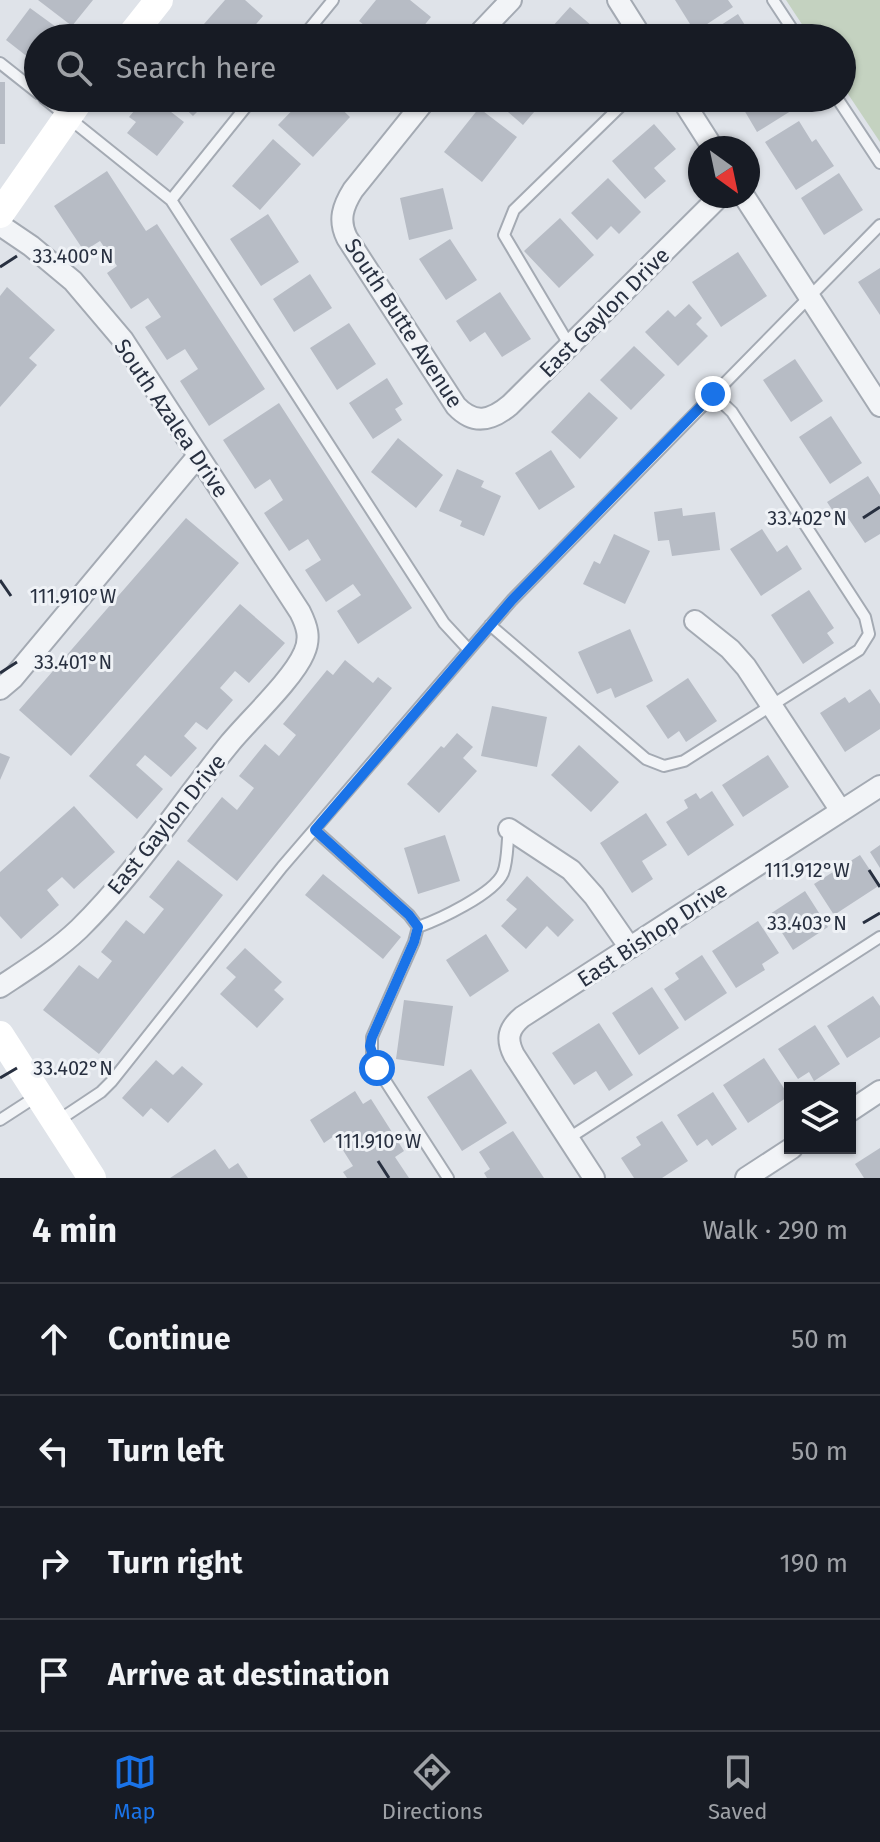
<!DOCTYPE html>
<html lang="en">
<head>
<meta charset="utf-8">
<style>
  body { margin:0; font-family:"Fira Sans",sans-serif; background:#242831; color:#f1f3f6 }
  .controls { position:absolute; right:24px; bottom:24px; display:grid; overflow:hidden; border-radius:0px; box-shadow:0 2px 6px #0004 }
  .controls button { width:72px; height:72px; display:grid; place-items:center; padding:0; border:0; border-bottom:2px solid #363941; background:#171b24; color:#f1f3f6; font:40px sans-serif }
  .compass { position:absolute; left:688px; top:136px; width:72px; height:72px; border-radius:50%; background:#171b24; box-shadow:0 2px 6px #0004; rotate:147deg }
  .stop { position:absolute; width:24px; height:24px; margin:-18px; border:6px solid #1a73e8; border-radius:50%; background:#fff }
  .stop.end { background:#1a73e8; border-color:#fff; box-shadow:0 2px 8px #0008 }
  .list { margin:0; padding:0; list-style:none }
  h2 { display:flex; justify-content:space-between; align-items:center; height:104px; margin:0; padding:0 32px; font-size:34px }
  h2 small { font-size:26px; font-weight:400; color:#9ea1a6 }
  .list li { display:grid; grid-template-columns:52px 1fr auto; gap:24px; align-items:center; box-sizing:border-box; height:112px; padding:0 32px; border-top:2px solid #363941 }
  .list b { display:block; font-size:30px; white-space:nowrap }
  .list em { font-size:26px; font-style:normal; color:#9ea1a6 }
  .icon { flex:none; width:44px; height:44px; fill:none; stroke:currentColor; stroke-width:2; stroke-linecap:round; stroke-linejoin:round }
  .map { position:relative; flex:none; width:880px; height:1178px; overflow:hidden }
  .search { position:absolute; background:#171b24; box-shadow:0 2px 6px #0004; left:24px; right:24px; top:24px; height:88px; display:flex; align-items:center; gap:20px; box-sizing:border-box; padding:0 28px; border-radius:44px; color:#9ea1a6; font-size:30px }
  .sheet { height:552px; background:#171b24 }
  nav { display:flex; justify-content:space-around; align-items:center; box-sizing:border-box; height:112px; border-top:2px solid #363941; background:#171b24; font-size:22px; color:#9ea1a6 }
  nav a { display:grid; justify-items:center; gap:4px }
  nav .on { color:#1a73e8 }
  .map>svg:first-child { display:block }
  .green { fill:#c4d2c0 }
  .building { fill:#b7bcc5 }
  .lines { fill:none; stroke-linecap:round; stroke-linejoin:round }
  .lane-casing { stroke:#a4aab3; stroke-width:14 }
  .street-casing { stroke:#a4aab3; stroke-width:24 }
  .path { stroke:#bdc1c7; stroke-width:4; stroke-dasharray:6 6; stroke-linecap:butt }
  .lane { stroke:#f2f4f7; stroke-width:10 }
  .street { stroke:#f2f4f7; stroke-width:20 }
  .secondary { stroke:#fff; stroke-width:28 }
  .route { stroke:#1a73e8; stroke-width:10 }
  .ticks { fill:none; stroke:#283040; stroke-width:3 }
  .labels { text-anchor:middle; stroke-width:6; stroke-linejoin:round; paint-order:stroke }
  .street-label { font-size:22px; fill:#283040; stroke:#eff2f6 }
  .ticks-label { font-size:20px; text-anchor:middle; fill:#283040; stroke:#eff2f6; stroke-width:6; stroke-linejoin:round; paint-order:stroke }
</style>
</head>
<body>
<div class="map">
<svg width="880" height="1178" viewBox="0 0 880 1178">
  <rect width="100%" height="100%" fill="#dfe3e9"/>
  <!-- green -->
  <path class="green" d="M786 0H880V142L842 85V38H811Z"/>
  <!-- building -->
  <path class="building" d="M38 0H93L72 26Z
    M225 0H245L263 16 250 31 258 38H204L197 32Z
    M376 0H410L431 17 414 38H380L359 21Z
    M675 0H728L733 7 695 32Z
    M570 7 606 38H542Z
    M30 8 67 35 65 38H38V65L6 40Z
    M738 14 753 38H701Z
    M0 82H5V144H0Z
    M145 98H153L184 122 157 156 127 133 136 122 129 117Z
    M174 98H211L193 116Z
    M304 98H330L350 117 313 157 278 125Z
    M492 98H546L523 125Z
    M737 98H787L794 109 757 132Z
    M479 108 517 137 482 182 444 152Z
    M799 121 812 142 816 139 834 166 796 190 765 142Z
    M654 124 676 149 654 168 666 181 645 199 612 161Z
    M273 139 301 164 260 210 232 186Z
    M107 171 146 231 157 224 265 389 209 426 180 381 198 369 185 349 167 360 145 327 161 317 148 298 131 309 107 273 117 266 100 241 84 251 54 206Z
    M839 173 863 210 824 235 801 198Z
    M608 178 641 212 619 234 611 226 597 240 571 213Z
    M443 188 453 229 409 240 400 198Z
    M268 214 299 262 261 286 230 239Z
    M560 218 594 255 559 288 524 251Z
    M450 239 477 280 446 300 419 259Z
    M738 252 767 296 721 327 692 282Z
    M880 268V315L858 282Z
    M310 274 332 308 294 332 273 299Z
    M7 287 55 330 29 358 37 365 0 407V296Z
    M500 292 531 339 502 357 485 332 470 342 456 321Z
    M689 304 702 318 696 324 708 336 678 366 645 332 668 310 675 317Z
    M349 323 376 364 337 390 310 348Z
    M634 346 665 375 631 410 600 380Z
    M795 359 823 401 791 422 763 380Z
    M387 378 403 404 395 409 402 420 373 439 349 403Z
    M589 392 618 418 580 459 551 432Z
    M279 403 412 608 358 644 337 611 361 595 353 584 326 602 305 570 321 560 308 539 289 551 264 513 283 500 270 479 255 489 223 440Z
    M831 416 862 463 830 484 799 437Z
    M398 438 443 475 416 508 371 472Z
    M551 450 575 487 539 510 515 473Z
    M457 469 484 481 481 487 501 496 484 536 460 526 462 521 439 511Z
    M868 476 880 495V534L865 543 844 512 837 517 827 502Z
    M682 508 683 516 715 512 720 550 672 556 669 540 658 541 654 512Z
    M186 518 239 563 71 756 19 710Z
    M762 529 777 552 787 545 802 569 761 596 730 549Z
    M614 534 650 551 625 604 583 584 594 561 600 564Z
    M809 590 834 628 827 633 834 643 803 664 771 615Z
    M240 604 285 643 249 683 235 671 220 688 233 700 207 730 196 722 184 736 197 748 171 777 145 755 136 765 163 789 137 819 89 776Z
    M630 629 653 681 615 698 611 688 597 694 578 652Z
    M345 660 373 683 378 677 392 688 237 881 187 841 222 797 237 810 254 788 239 776 265 744 279 756 296 735 283 724 327 670 333 675Z
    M688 678 717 721 686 742 679 731 668 739 646 706Z
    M870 689 880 704V729L845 752 820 713 845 697 849 703Z
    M492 706 547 717 537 767 481 756Z
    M457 733 473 747 463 758 477 771 439 813 407 784 441 746 444 748Z
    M579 745 619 782 591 812 551 775Z
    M0 753 10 757 0 780Z
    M768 755 789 787 743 817 722 785Z
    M712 791 734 825 688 856 666 822 688 808 684 800 696 793 700 799Z
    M74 806 115 852 74 889 62 877 47 890 59 905 21 939 0 916V872Z
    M646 813 667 845 642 861 653 879 632 893 600 843Z
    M445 835 460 881 418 894 404 848Z
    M880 845V868L870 852Z
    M860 855 880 885 834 915 814 884Z
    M178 860 223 895 99 1054 43 1010 79 965 98 979 112 961 101 952 126 920 144 934 164 909 149 897Z
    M323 874 401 937 383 959 305 895Z
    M527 876 574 920 558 937 547 926 526 949 501 926 517 909 506 900Z
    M805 891 828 927 793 950 770 914Z
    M758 921 779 953 762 964 765 970 736 988 712 951Z
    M486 934 509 971 470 997 446 960Z
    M245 948 282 982 274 990 284 999 257 1028 220 994 236 977 226 968Z
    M702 955 727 993 685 1021 664 989 679 979 675 973Z
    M652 987 679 1028 639 1055 612 1013Z
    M873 996 880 1006V1037L847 1058 827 1026Z
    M404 1000 453 1006 444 1066 396 1059Z
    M599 1023 633 1075 609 1091 596 1071 574 1085 552 1053Z
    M815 1025 840 1064 814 1081 809 1072 798 1079 778 1049Z
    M764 1058 789 1096 748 1123 723 1085Z
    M156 1060 173 1075 182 1066 203 1084 168 1123 151 1108 143 1117 122 1098Z
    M471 1069 507 1123 462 1151 427 1097Z
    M355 1091 363 1104 371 1099 404 1151 395 1157 409 1178H347L343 1172 353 1166 334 1136 324 1143 310 1120Z
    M713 1092 737 1129 712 1146 707 1139 697 1146 677 1115Z
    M662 1121 688 1161 662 1178H634L621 1158 641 1145 636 1137Z
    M513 1131 544 1178H487L484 1173 490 1169 479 1152Z
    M880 1148V1178H864L855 1164Z
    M215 1149 229 1169 238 1163 248 1178H170Z"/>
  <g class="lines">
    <defs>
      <path id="lane" d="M773 0 798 38
        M302 38 333 0
        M0 63 38 93
        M44 98 171 200 444 623 469 650
        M837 98 880 163
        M171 200 253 98
        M570 346 504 235 514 210 629 98
        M490 625 646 759 664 766 684 761 859 650 869 634 865 617 732 412 713 394
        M315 830 409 915 418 927 414 942 372 1037V1057L377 1068 448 1178
        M418 927C438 920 494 894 503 873 508 861 507 842 509 829
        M0 1120 37 1096
        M59 1120 101 1092 112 1081 282 867 512 600 880 225
        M569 1138 880 937"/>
      <path id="street" d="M618 0 642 38
        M475 38 511 0
        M427 98 353 190C343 206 338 220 347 238L456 406C474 425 491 421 510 405L720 196
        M681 98 713 148
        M744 196 880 406
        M0 225 31 246 73 281 123 340 300 612C307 626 311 638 304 653 293 679 250 719 230 743 180 804 136 873 79 929 56 951 27 969 0 987
        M695 621 730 649 746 667 841 811
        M0 689 13 678 198 456
        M509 829 571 870 594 896 630 948
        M850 1111 880 1091
        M594 1178 514 1055C506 1039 508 1029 522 1017L880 786
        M746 1178 792 1148"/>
    </defs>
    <!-- lane casing -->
    <use href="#lane" class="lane-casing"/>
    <!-- street casing -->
    <use href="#street" class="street-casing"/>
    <!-- path -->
    <path class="path" d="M748 167 755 179"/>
    <!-- lane -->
    <use href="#lane" class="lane"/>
    <!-- street -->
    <use href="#street" class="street"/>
    <!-- secondary -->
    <path class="secondary" d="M129 38 159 0
      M0 214 81 98
      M0 1035 92 1178"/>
  </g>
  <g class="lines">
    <!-- route -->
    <path class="route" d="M377 1068 370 1046 372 1037 414 942 418 927 409 915 315 830 512 600 713 394"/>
  </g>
  <!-- ticks -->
  <path class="ticks" d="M0 267 17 256M863 518 880 507M0 580 11 596M0 673 17 662M869 870 880 887M863 923 880 913M0 1078 17 1068M378 1161 389 1178"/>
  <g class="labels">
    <!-- street labels -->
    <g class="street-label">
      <text transform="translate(604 312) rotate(-45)" y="8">East Gaylon Drive</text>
      <text transform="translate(404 323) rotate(57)" y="8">South Butte Avenue</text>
      <text transform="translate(172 418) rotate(56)" y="8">South Azalea Drive</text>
      <text transform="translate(166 824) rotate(-51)" y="8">East Gaylon Drive</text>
      <text transform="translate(652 934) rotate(-33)" y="8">East Bishop Drive</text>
    </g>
  </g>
  <g class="ticks-label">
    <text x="73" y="263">33.400°N</text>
    <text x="807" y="525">33.402°N</text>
    <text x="73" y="603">111.910°W</text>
    <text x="73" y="669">33.401°N</text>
    <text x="807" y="877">111.912°W</text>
    <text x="807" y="930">33.403°N</text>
    <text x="73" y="1075">33.402°N</text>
    <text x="378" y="1148">111.910°W</text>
  </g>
</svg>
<div class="controls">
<button><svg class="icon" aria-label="layers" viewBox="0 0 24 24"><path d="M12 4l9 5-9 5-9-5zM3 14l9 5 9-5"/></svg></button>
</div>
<svg class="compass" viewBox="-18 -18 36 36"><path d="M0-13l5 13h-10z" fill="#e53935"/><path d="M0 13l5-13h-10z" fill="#9ea1a6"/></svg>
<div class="stop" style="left:377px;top:1068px"></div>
<div class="stop end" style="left:713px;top:394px"></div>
<div class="search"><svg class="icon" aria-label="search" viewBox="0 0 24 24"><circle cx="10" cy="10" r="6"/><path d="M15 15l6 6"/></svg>Search here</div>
</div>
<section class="sheet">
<h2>4 min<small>Walk · 290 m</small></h2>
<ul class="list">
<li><svg class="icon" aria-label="ahead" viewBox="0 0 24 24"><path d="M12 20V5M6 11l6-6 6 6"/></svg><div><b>Continue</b></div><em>50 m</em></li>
<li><svg class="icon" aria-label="left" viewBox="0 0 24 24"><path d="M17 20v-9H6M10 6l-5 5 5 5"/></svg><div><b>Turn left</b></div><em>50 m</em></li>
<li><svg class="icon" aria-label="right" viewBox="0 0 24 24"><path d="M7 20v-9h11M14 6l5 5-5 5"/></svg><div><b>Turn right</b></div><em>190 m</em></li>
<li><svg class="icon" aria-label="arrive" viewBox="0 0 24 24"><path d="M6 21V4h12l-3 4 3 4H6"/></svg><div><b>Arrive at destination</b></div></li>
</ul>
</section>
<nav>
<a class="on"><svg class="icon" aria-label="map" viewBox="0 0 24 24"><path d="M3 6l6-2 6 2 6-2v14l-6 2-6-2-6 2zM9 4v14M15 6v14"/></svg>Map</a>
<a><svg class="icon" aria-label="directions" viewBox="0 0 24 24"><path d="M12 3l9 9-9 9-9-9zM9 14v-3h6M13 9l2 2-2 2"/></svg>Directions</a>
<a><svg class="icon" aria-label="saved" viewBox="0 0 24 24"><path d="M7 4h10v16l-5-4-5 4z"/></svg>Saved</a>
</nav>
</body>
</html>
